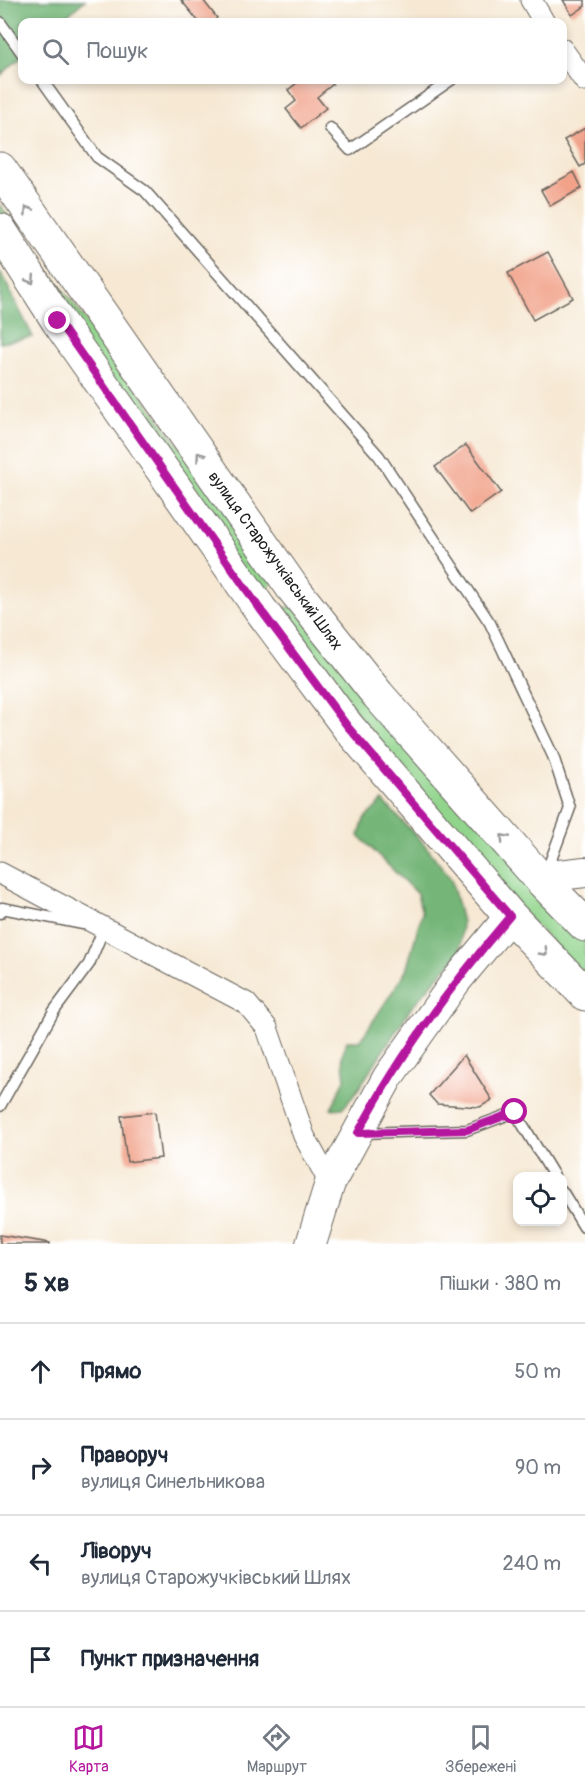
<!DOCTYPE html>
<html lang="uk">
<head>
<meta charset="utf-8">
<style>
  body { margin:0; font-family:Pangolin,sans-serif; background:#f6f6f7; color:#1f2937 }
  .controls { position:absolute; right:18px; bottom:18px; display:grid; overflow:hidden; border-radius:12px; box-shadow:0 3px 9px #0003 }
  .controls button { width:54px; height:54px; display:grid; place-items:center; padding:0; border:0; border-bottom:2px solid #e0e1e3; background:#fff; color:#1f2937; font:30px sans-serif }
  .stop { position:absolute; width:18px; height:18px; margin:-14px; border:4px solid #b5179e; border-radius:50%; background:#fff }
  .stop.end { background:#b5179e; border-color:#fff; box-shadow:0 2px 6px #0008 }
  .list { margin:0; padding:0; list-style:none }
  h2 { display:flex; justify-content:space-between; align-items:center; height:78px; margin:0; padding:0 24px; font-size:26px }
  h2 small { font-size:20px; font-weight:400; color:#747a83 }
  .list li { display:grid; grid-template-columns:39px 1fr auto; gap:18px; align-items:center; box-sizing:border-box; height:96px; padding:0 24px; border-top:2px solid #e0e1e3 }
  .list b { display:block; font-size:22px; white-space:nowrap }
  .list p { margin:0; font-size:20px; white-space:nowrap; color:#747a83 }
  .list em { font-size:20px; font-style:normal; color:#747a83 }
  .icon { flex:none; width:33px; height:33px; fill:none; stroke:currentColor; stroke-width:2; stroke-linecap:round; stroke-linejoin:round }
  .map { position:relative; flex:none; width:585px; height:1244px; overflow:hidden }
  .search { position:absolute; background:#fff; box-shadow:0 3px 9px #0003; left:18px; right:18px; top:18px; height:66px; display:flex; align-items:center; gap:15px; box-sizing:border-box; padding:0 21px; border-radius:12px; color:#747a83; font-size:22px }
  .sheet { height:462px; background:#fff }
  nav { display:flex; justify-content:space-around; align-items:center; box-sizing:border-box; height:84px; border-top:2px solid #e0e1e3; background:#fff; font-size:16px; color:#747a83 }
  nav a { display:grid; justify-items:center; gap:3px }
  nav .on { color:#b5179e }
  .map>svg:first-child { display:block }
  .green { fill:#91d48c; stroke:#567854; stroke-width:1.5 }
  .forest { fill:#74b678; stroke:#48694a; stroke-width:1.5 }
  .building { fill:#f1a289 }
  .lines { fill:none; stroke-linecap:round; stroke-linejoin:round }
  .lane-casing { stroke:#68635c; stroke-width:13 }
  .street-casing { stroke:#68635c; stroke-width:23 }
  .secondary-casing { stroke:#68635c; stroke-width:32 }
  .primary-casing { stroke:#68635c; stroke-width:35 }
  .lane { stroke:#fff; stroke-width:10 }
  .street { stroke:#fff; stroke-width:21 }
  .secondary { stroke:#fff; stroke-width:30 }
  .primary { stroke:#fff; stroke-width:33 }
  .oneway { stroke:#999 }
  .route { stroke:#b5179e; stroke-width:8 }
  .labels { text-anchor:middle; stroke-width:4.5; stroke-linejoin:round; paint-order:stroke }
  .street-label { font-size:16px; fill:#1c1c1c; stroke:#fff }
</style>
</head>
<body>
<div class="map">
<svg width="585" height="1244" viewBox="0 0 585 1244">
  <rect width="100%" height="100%" fill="#fff"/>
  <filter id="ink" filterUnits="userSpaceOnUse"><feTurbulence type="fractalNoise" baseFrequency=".0167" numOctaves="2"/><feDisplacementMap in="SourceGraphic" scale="12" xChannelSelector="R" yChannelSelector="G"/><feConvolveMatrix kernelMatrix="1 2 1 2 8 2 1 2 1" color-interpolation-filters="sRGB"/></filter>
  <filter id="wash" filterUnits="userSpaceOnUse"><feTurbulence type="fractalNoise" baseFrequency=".008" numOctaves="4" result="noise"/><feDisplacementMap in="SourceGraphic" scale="24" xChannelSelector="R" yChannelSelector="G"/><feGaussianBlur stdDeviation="1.35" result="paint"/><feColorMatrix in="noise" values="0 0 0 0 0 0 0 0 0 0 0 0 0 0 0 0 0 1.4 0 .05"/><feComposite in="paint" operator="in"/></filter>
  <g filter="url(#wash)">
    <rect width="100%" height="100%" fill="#f6e8d3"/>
    <!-- green -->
    <path class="green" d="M0 205 276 576 268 589H254L0 242Z
      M297 606 585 940V976L521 910 277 617 284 608Z"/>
    <!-- forest -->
    <path class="forest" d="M0 0H85L60 22H22V56L0 76Z
      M0 271 33 337 0 343Z
      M383 801 425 845 451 879 462 922 460 952 411 1008 355 1094 343 1108 331 1109 345 1079 342 1055 347 1041H360L406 971 422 913 417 894 359 836 364 819Z"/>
    <g id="blocks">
      <!-- building -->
      <path class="building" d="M181 0H203L217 18 212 22H199Z
        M563 0H585V6L572 15Z
        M301 80H329L333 84 317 97 326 108 301 128 286 109 296 101 288 90Z
        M585 128V164L580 167 564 140Z
        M574 172 582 188 550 206 541 190Z
        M548 252 573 298 533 320 508 273Z
        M466 445 501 492 470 514 435 467Z
        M464 1055 492 1100 480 1107 437 1104 429 1095Z
        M155 1112 161 1158 127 1162 121 1116Z
        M0 1235 50 1243V1244H0Z"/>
    </g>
  </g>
  <g filter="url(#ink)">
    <use href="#blocks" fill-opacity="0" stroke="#68635c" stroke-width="1.5"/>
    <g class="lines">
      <defs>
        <path id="lane" d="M0 22 22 53
          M42 80 97 157 145 191 379 456 490 623 553 756 570 808 545 876
          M330 128 350 150 451 80
          M0 913 2 908 83 924
          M0 1106 54 1011 89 964 104 928 101 927
          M361 1133 467 1130 515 1112 554 1176
          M562 1191 584 1227"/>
        <path id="street" d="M531 0 544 22
          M562 49 585 81
          M0 873 246 1003 267 1028 304 1136 330 1183"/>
        <path id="secondary" d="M543 882 559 875 585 872
          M311 1244 330 1183 388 1077 456 981 510 916"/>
        <path id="primary" d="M0 169 292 587 378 695 543 882 585 925
          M0 230 58 321 260 609 348 727 510 916 585 994"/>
      </defs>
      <!-- lane casing -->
      <use href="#lane" class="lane-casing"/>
      <!-- street casing -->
      <use href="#street" class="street-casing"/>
      <!-- secondary casing -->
      <use href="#secondary" class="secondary-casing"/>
      <!-- primary casing -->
      <use href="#primary" class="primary-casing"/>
      <!-- lane -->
      <use href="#lane" class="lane"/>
      <!-- street -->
      <use href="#street" class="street"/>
      <!-- secondary -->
      <use href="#secondary" class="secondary"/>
      <!-- primary -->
      <use href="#primary" class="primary"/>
    </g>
    <!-- one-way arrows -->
    <defs><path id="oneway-chevron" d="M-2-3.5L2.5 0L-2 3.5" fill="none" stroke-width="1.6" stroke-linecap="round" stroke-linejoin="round" transform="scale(1.5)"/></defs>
    <g class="oneway">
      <use href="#oneway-chevron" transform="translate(28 210) rotate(-124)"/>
      <use href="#oneway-chevron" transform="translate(31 280) rotate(58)"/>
      <use href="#oneway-chevron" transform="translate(200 456) rotate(-125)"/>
      <use href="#oneway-chevron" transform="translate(504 838) rotate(-132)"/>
      <use href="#oneway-chevron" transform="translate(544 952) rotate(46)"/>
    </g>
  </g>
  <g class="lines" filter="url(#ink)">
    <!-- route -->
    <path class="route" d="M58 321 260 609 348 727 510 916C452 984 400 1054 358 1133L467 1130 515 1112"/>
  </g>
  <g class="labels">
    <!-- street labels -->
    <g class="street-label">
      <text transform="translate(276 560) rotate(54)" y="6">вулиця Старожучківський Шлях</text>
    </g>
  </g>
</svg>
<div class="controls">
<button><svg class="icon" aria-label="locate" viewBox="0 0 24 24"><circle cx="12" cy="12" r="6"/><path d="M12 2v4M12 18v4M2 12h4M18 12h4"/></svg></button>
</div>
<div class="stop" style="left:515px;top:1112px"></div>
<div class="stop end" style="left:58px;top:321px"></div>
<div class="search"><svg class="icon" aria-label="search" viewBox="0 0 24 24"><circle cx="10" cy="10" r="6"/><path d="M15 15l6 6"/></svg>Пошук</div>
</div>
<section class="sheet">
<h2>5 хв<small>Пішки · 380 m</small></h2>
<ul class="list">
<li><svg class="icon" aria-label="ahead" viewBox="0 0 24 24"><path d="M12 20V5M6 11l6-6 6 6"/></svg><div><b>Прямо</b></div><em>50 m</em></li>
<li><svg class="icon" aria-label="right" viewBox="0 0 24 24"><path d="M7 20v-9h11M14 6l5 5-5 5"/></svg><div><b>Праворуч</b><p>вулиця Синельникова</p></div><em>90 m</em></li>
<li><svg class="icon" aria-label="left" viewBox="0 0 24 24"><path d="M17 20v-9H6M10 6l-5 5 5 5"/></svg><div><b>Ліворуч</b><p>вулиця Старожучківський Шлях</p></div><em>240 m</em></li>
<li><svg class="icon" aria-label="arrive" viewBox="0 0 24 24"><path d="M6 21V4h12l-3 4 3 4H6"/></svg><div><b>Пункт призначення</b></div></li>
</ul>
</section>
<nav>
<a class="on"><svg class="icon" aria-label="map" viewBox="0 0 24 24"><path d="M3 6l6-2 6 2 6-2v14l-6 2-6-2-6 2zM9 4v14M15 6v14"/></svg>Карта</a>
<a><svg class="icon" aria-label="directions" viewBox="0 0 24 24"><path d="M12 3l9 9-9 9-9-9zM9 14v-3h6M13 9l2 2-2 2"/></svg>Маршрут</a>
<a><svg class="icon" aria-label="saved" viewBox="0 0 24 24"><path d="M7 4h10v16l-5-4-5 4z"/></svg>Збережені</a>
</nav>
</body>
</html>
